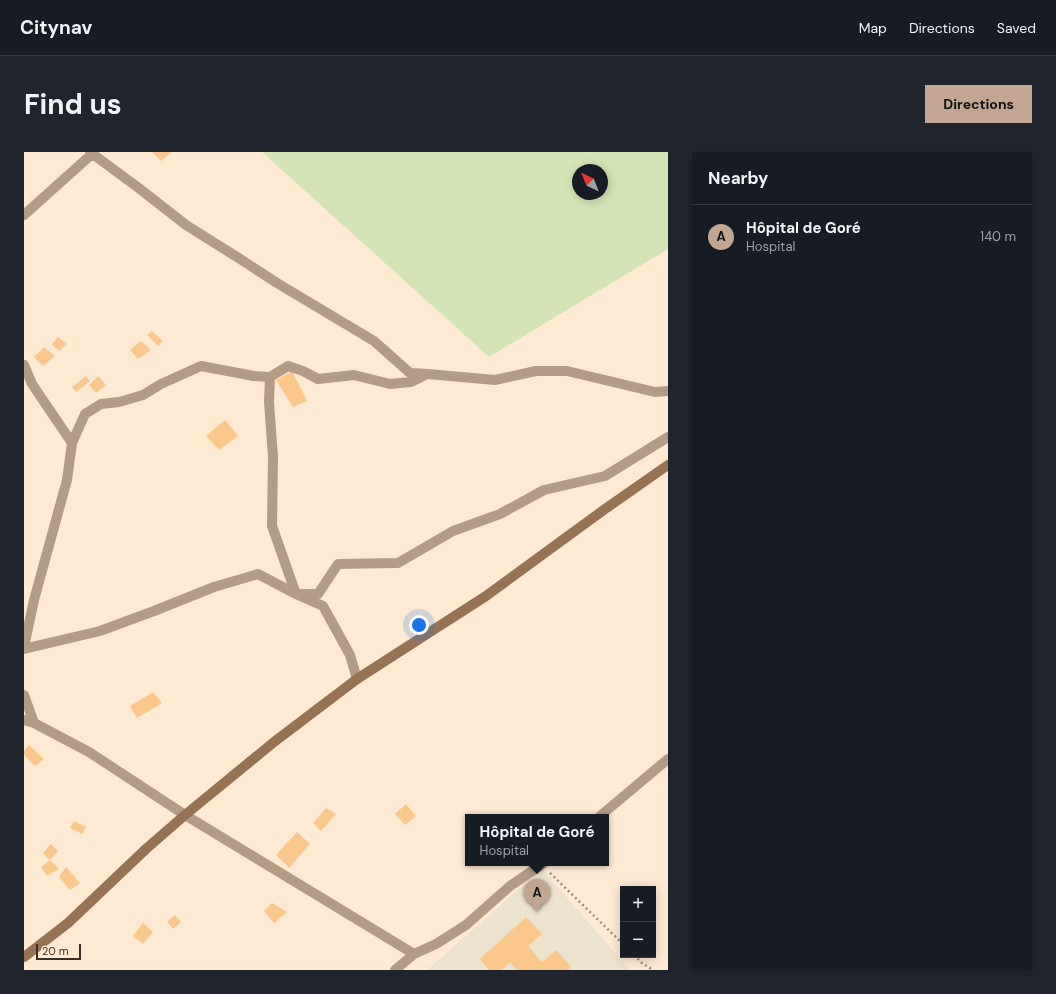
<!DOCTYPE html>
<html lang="en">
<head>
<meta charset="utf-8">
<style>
  body { margin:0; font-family:"DM Sans",sans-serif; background:#20242c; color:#f1f3f6 }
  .controls { position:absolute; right:12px; bottom:12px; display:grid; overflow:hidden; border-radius:0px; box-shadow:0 2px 10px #0003 }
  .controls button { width:36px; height:36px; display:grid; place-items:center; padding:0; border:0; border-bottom:1px solid #363941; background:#171b24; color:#f1f3f6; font:20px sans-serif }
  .compass { position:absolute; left:548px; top:12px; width:36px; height:36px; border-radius:50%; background:#171b24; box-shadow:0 2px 10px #0003; rotate:317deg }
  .scale { position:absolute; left:12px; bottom:10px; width:45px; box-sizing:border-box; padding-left:4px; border:2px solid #3a3025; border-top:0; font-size:11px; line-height:14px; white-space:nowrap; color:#3a3025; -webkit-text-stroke:3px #feead2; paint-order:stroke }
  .you { position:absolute; left:395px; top:473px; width:14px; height:14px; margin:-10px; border:3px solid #fff; border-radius:50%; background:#1a73e8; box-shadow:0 0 0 6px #1a73e833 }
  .badge { display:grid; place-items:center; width:26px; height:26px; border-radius:50%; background:#c2a691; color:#111; font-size:13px; font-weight:700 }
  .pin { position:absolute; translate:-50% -33px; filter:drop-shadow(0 1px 2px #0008) }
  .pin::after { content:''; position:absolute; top:21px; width:14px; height:12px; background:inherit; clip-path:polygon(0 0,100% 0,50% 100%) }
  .popup { position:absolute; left:441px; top:662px; width:144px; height:52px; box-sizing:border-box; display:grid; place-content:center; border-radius:0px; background:#171b24; filter:drop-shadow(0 1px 3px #0005); font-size:13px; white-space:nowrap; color:#9ea1a6 }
  .popup b { font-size:15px; color:#f1f3f6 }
  .popup::after { content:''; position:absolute; left:50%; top:100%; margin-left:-8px; border:8px solid transparent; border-top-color:#171b24 }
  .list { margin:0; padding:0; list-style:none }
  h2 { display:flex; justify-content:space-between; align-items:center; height:52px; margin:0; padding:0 16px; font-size:17px }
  h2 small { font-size:13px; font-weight:400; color:#9ea1a6 }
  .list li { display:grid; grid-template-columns:26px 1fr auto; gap:12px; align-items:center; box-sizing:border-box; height:64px; padding:0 16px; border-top:1px solid #363941 }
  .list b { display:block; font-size:15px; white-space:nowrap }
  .list p { margin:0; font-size:13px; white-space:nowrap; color:#9ea1a6 }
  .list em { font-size:13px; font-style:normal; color:#9ea1a6 }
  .map { position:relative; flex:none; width:644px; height:818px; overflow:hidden; border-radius:0px }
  header { display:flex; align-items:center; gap:24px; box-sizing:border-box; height:56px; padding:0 20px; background:#171b24; border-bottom:1px solid #363941 }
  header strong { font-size:19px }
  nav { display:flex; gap:22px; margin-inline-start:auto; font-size:14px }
  .intro { display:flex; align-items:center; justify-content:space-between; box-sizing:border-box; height:96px; padding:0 24px }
  h1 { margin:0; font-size:28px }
  .button { padding:10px 18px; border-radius:0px; background:#c2a691; color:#111; font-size:14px; font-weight:700 }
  main { display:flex; gap:24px; padding:0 24px }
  aside { flex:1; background:#171b24; border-radius:0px; box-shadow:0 2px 10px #0003 }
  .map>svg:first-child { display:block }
  .medical { fill:#ede2cd }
  .green { fill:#d4e4b4; fill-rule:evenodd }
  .building { fill:#fac78c }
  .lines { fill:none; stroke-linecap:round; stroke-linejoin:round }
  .path { stroke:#9c8d7c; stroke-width:2.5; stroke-dasharray:2 3; stroke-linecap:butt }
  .minor { stroke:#b49b85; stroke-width:10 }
  .secondary { stroke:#977353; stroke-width:10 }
</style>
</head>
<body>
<header>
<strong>Citynav</strong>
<nav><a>Map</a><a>Directions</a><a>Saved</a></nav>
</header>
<div class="intro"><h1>Find us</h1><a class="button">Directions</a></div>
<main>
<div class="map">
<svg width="644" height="818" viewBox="0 0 644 818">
  <rect width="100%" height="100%" fill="#feead2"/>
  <!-- medical -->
  <path class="medical" d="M518 717 606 818H403Z"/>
  <!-- green -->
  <path class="green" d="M238 0H644V97L465 205ZM554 18H578V42H554Z"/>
  <!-- building -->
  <path class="building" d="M128 0H148L137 9Z
    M128 179 139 189 134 194 123 183Z
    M34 185 43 192 35 199 28 192Z
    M117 189 127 198 114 207 106 198Z
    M20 195 31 204 19 214 10 205Z
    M268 219 283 249 269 255 252 228Z
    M62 224 66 229 52 240 48 235Z
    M74 224 82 233 72 241 65 233Z
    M201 268 214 284 195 298 182 284Z
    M129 540 138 551 113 566 106 554Z
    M5 593 20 607 11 614 0 603V599Z
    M382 652 392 664 381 673 371 662Z
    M302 656 312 662 297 679 289 671Z
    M50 669 62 675 58 682 46 676Z
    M273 680 286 692 265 716 252 703Z
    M27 692 34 699 26 708 35 717 23 724 17 715 26 708 19 701Z
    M42 715 56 731 46 738 35 725Z
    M248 751 263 760 250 771 240 759Z
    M151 763 157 770 149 777 143 770Z
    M502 765 518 782 504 794 518 810 532 798 547 815 544 818H493L486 810 478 818H465L456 807Z
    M119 771 129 780 119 792 109 784Z"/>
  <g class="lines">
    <!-- path -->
    <path class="path" d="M526 721 599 792
      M610 803 618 811 629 818"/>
    <!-- minor -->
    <path class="minor" d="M66 0 116 37 162 73 213 105 253 131 350 189 386 221 404 222 471 228 512 219H543L631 240 644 239
      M0 63 68 2
      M0 213 8 232 48 291 43 328 10 448 0 495
      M246 225 245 250 249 305 248 374 272 442 299 454 326 503 333 527
      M48 291 61 262 77 252 95 250 119 243 137 232 177 214 230 224 246 225 264 214 279 219 294 227 330 223 366 232 387 230 403 222
      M0 497 76 479 130 459 190 435 234 422 272 442H294L314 412 374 411 429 379 476 362 520 338 581 324 644 285
      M0 543 10 571
      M0 568 10 571 65 600 161 663 390 802 412 792 442 773 486 734 520 711
      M575 665 644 607
      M371 818 390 802"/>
    <!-- secondary -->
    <path class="secondary" d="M0 805 44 771 123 696 161 663 250 590 333 527 462 444 581 357 644 313"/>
  </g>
</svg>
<div class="controls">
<button>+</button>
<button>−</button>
</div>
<svg class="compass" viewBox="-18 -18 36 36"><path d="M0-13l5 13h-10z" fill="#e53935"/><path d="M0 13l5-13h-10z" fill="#9ea1a6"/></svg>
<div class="scale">20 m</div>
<div class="you"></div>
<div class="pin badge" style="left:513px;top:760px">A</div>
<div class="popup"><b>Hôpital de Goré</b>Hospital</div>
</div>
<aside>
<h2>Nearby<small></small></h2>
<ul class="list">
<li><span class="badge">A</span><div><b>Hôpital de Goré</b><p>Hospital</p></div><em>140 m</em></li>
</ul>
</aside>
</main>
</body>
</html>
